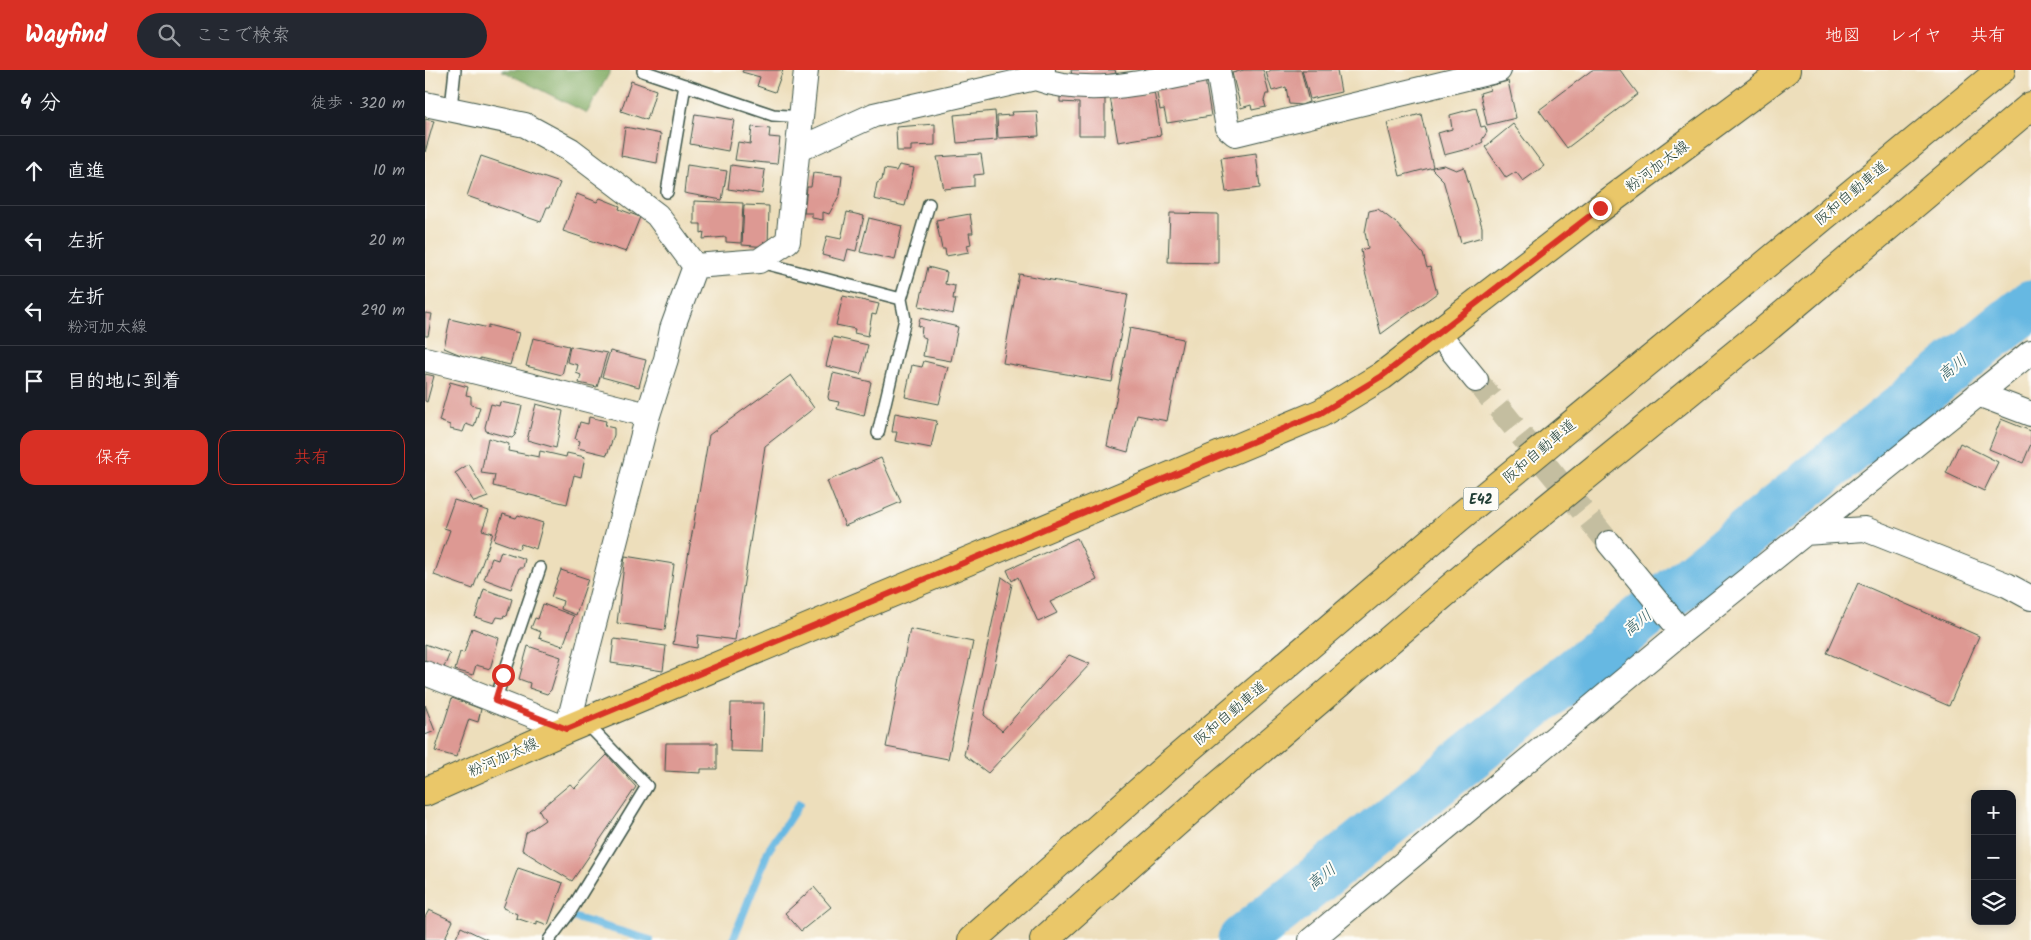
<!DOCTYPE html>
<html lang="ja">
<head>
<meta charset="utf-8">
<style>
  body { margin:0; font-family:Kalam,"Klee One",sans-serif; background:#242831; color:#f1f3f6 }
  .controls { position:absolute; right:15px; bottom:15px; display:grid; overflow:hidden; border-radius:10px; box-shadow:0 2px 8px #0003 }
  .controls button { width:45px; height:45px; display:grid; place-items:center; padding:0; border:0; border-bottom:1px solid #363941; background:#171b24; color:#f1f3f6; font:25px sans-serif }
  .stop { position:absolute; width:15px; height:15px; margin:-11px; border:4px solid #d93025; border-radius:50%; background:#fff }
  .stop.end { background:#d93025; border-color:#fff; box-shadow:0 1px 5px #0008 }
  .list { margin:0; padding:0; list-style:none }
  h2 { display:flex; justify-content:space-between; align-items:center; height:65px; margin:0; padding:0 20px; font-size:21px }
  h2 small { font-size:16px; font-weight:400; color:#9ea1a6 }
  .list li { display:grid; grid-template-columns:32px 1fr auto; gap:15px; align-items:center; box-sizing:border-box; height:70px; padding:0 20px; border-top:1px solid #363941 }
  .list b { display:block; font-size:19px; white-space:nowrap }
  .list p { margin:0; font-size:16px; white-space:nowrap; color:#9ea1a6 }
  .list em { font-size:16px; font-style:normal; color:#9ea1a6 }
  .actions { display:flex; gap:10px; padding:15px 20px }
  .actions a { flex:1; padding:11px 0; border:1px solid #d93025; border-radius:15px; text-align:center; font-size:18px; color:#d93025 }
  .actions .main { background:#d93025; color:#fff }
  .icon { flex:none; width:28px; height:28px; fill:none; stroke:currentColor; stroke-width:2; stroke-linecap:round; stroke-linejoin:round }
  .map { position:relative; flex:none; width:1606px; height:870px; overflow:hidden }
  header { display:flex; align-items:center; gap:30px; box-sizing:border-box; height:70px; padding:0 25px; background:#d93025; color:#fff }
  header strong { font-size:24px }
  nav { display:flex; gap:28px; margin-inline-start:auto; font-size:18px }
  .search { width:350px; height:45px; background:#242831; display:flex; align-items:center; gap:12px; box-sizing:border-box; padding:0 18px; border-radius:28px; color:#9ea1a6; font-size:19px }
  main { display:flex }
  aside { flex:1; background:#171b24 }
  .map>svg:first-child { display:block }
  .forest { fill:#80aa62; stroke:#50744b }
  .lines { fill:none; stroke-linecap:round; stroke-linejoin:round }
  .stream { stroke:#66b8e2; stroke-width:8 }
  .river { stroke:#66b8e2; stroke-width:49 }
  .building { fill:#dd9993 }
  .street-tunnel { stroke:#c4bea0; stroke-width:24; stroke-dasharray:24 12; stroke-linecap:butt }
  .lane-casing { stroke:#3e5548; stroke-width:14 }
  .street-casing { stroke:#3e5548; stroke-width:26 }
  .primary-casing { stroke:#3e5548; stroke-width:30 }
  .highway-casing { stroke:#3e5548; stroke-width:30 }
  .lane { stroke:#fff; stroke-width:11 }
  .street { stroke:#fff; stroke-width:24 }
  .primary { stroke:#eac769; stroke-width:28 }
  .highway { stroke:#eac769; stroke-width:28 }
  .route { stroke:#d93025; stroke-width:6 }
  .labels { text-anchor:middle; stroke-width:4; stroke-linejoin:round; paint-order:stroke }
  .shield { fill:#fdfcf7; stroke:#62766e; stroke-width:1 }
  .shield-label { font-size:14px; font-weight:bold; fill:#1f3d34 }
  .street-label { font-size:15px; fill:#1f3d34; stroke:#fdfcf7 }
  .water-label { font-size:16px; font-style:italic; fill:#346268; stroke:#fdfcf7 }
</style>
</head>
<body>
<header>
<strong>Wayfind</strong>
<div class="search"><svg class="icon" aria-label="search" viewBox="0 0 24 24"><circle cx="10" cy="10" r="6"/><path d="M15 15l6 6"/></svg>ここで検索</div>
<nav><a>地図</a><a>レイヤ</a><a>共有</a></nav>
</header>
<main>
<aside>
<h2>4 分<small>徒歩 · 320 m</small></h2>
<ul class="list">
<li><svg class="icon" aria-label="ahead" viewBox="0 0 24 24"><path d="M12 20V5M6 11l6-6 6 6"/></svg><div><b>直進</b></div><em>10 m</em></li>
<li><svg class="icon" aria-label="left" viewBox="0 0 24 24"><path d="M17 20v-9H6M10 6l-5 5 5 5"/></svg><div><b>左折</b></div><em>20 m</em></li>
<li><svg class="icon" aria-label="left" viewBox="0 0 24 24"><path d="M17 20v-9H6M10 6l-5 5 5 5"/></svg><div><b>左折</b><p>粉河加太線</p></div><em>290 m</em></li>
<li><svg class="icon" aria-label="arrive" viewBox="0 0 24 24"><path d="M6 21V4h12l-3 4 3 4H6"/></svg><div><b>目的地に到着</b></div></li>
</ul>
<div class="actions"><a class="main">保存</a><a>共有</a></div>
</aside>
<div class="map">
<svg width="1606" height="870" viewBox="0 0 1606 870">
  <rect width="100%" height="100%" fill="#fdfcf7"/>
  <filter id="ink" filterUnits="userSpaceOnUse"><feTurbulence type="fractalNoise" baseFrequency=".02" numOctaves="2"/><feDisplacementMap in="SourceGraphic" scale="10" xChannelSelector="R" yChannelSelector="G"/><feConvolveMatrix kernelMatrix="1 2 1 2 8 2 1 2 1" color-interpolation-filters="sRGB"/></filter>
  <filter id="wash" filterUnits="userSpaceOnUse"><feTurbulence type="fractalNoise" baseFrequency=".0096" numOctaves="4" result="noise"/><feDisplacementMap in="SourceGraphic" scale="20" xChannelSelector="R" yChannelSelector="G"/><feGaussianBlur stdDeviation="1.12" result="paint"/><feColorMatrix in="noise" values="0 0 0 0 0 0 0 0 0 0 0 0 0 0 0 0 0 1.4 0 .05"/><feComposite in="paint" operator="in"/></filter>
  <g filter="url(#wash)">
    <rect width="100%" height="100%" fill="#eddebb"/>
    <!-- forest -->
    <path class="forest" d="M76 0H186L162 43Z"/>
    <g class="lines">
      <!-- stream -->
      <path class="stream" d="M141 854 147 847 225 870
        M308 870 343 781 374 734"/>
      <!-- river -->
      <path class="river" d="M817 870 1606 234"/>
    </g>
    <g id="blocks">
      <!-- building -->
      <path class="building" d="M318 0H358L350 22 332 16 335 7 317 2Z
        M646 0H690L691 3 648 12Z
        M819 0H838L844 24H841L839 31 841 37 827 40 826 35 816 38 807 3Z
        M845 0H876L884 32 876 35 864 34 861 17 847 21 841 2H845Z
        M877 0H912L916 22 885 29Z
        M1167 0H1195L1213 24 1142 78 1114 40Z
        M780 9 786 46 742 53 739 39 735 40 731 18Z
        M206 11 231 20 222 50 196 41Z
        M1083 11 1091 48 1062 55 1055 23 1065 20 1064 16Z
        M729 21 736 65 693 72 685 27Z
        M680 22V65H654V33L635 32V23Z
        M1051 38 1056 57 1060 56 1062 62 1057 70 1058 72 1046 78 1019 85 1013 63 1027 59 1025 45Z
        M570 41 572 70 532 73 529 45Z
        M612 41 614 66 573 68 572 46 587 45 586 42Z
        M270 44 309 50 303 81 265 74Z
        M996 44 1008 97 1019 95 1031 100 1039 97 1057 157V167L1036 173 1018 110 1007 99 1008 97 975 106 962 53Z
        M0 49 9 51 0 82Z
        M510 54V75L486 76V81H472L471 57Z
        M1088 54 1119 96 1098 111 1091 102 1081 108 1060 77Z
        M200 57 236 64 232 93 196 86Z
        M327 57 345 59 344 67 355 68 352 94 310 90 313 72 325 74Z
        M831 83 835 118 801 122 796 88Z
        M556 84 559 104 549 105V116L519 119 512 87Z
        M56 86 135 113 125 137H122L116 152 42 126Z
        M262 95 302 101 297 130 259 123Z
        M306 95 340 100 337 124 303 119Z
        M474 95 489 98 480 136 449 129 452 113 457 110 459 99 471 101Z
        M388 103 417 106 415 124 404 144 398 142V150L387 148V143H379L382 117H386Z
        M152 124 172 132 175 128 195 136 194 139 215 147 201 182 138 161Z
        M269 131 318 133 316 173 301 172V167L278 169 279 162 276 163V154H269Z
        M319 135 344 136 343 177 317 175Z
        M953 139 971 153 998 184 1002 198 1005 197 1012 223 956 264 939 198 936 180 943 178 940 162 944 141Z
        M422 142 439 146 431 181 423 179 420 191 397 185 402 166 416 169Z
        M745 143 793 144V193L743 192Z
        M545 144 548 163H544L546 174 542 175 544 182 521 186 520 179H517L511 150Z
        M444 148 477 156 470 190 435 182Z
        M503 197 522 202 520 214 530 216 528 229H531L528 244 494 236Z
        M594 204 703 224 687 312 578 293Z
        M418 226 454 234 451 245 447 244 443 266 429 263 430 259 411 255Z
        M0 243 7 244 3 266H0Z
        M495 248 533 257 526 291 498 286 501 268 496 266 497 257 493 256Z
        M25 249 63 258V255L94 263 85 295 55 288V290L43 288 19 278Z
        M705 258 758 269 742 351 712 345 703 382 682 376Z
        M408 267 443 275 436 304 401 296Z
        M108 268 144 276 137 305 101 296Z
        M145 276 182 283 172 317 154 313 156 305 151 303 153 295 142 292Z
        M185 281 221 290 214 317 177 307Z
        M499 291 523 297 514 334 480 327 487 295 497 297Z
        M408 303 446 312 439 346 412 339 414 332 404 330 403 327Z
        M0 304 9 306 2 332 0 331Z
        M366 305 389 338 340 376 310 570 273 565 272 578 248 574 284 365Z
        M25 312 43 317 41 325 46 326V335L55 337 49 357 41 354 38 362 25 359V355L14 351Z
        M75 332 97 336 90 365 87 368 61 361 60 357 66 334 74 336Z
        M111 334 138 341 131 378 102 370Z
        M470 343 512 351 506 378 470 371 472 362H467Z
        M164 347 181 351 180 356 189 358V365L182 385 153 378 155 371 150 369 155 352 163 354Z
        M1576 349 1606 361V374L1598 393 1564 379Z
        M63 368 84 374 83 381 114 387 115 381 141 387 142 383 160 387 156 407 149 405 142 434 68 416 70 405 56 403Z
        M1535 373 1573 392 1559 421 1521 403Z
        M456 388 476 432 420 456 402 411Z
        M44 394 63 427 49 432 30 403Z
        M29 430 64 441 57 460 68 463 48 519 9 505 25 460 19 458Z
        M78 444 91 448 93 445 118 453 111 479 96 474 94 479 69 470Z
        M652 468 672 510 625 532 632 543 613 552 593 507 587 511 582 500Z
        M76 481 100 489 98 498H94L86 519 59 509 67 488 73 490Z
        M200 486 249 494 240 560 192 553Z
        M136 500 163 509 151 545 136 539 138 531 126 527Z
        M577 507 587 514 559 645 577 661 644 585 665 594 563 703 539 685Z
        M1433 513 1554 566 1524 636 1402 583Z
        M59 519 87 529 82 546 79 545 78 548 72 547 69 553 50 547Z
        M118 534 149 546 138 576 114 568 116 562 106 558 110 548 113 549Z
        M47 558 74 568 65 599 51 595 48 605 30 600 35 582 39 583Z
        M485 559 548 572 523 689 461 677Z
        M189 569 241 576 238 601 186 593Z
        M0 574 25 583 15 607 0 600Z
        M103 576 136 587 126 620 122 624 104 618 105 613 94 609Z
        M27 628 56 639 53 652 44 649 31 687 10 681Z
        M306 633H339L337 682 305 681Z
        M0 635 10 661 0 665Z
        M241 673H292V699H276V703L240 701Z
        M182 685 211 717 147 811 97 780 101 763 120 750 114 740 145 714 150 718Z
        M93 798 138 813 123 855 112 851V855L91 848 92 844 78 838Z
        M389 817 406 837 376 861 360 843Z
        M4 840 28 851 19 870H0V847Z
        M36 857 63 870H30Z"/>
    </g>
  </g>
  <g filter="url(#ink)">
    <use href="#blocks" fill-opacity="0" stroke="#3e5548" stroke-width="1"/>
    <g class="lines">
      <!-- street-tunnel -->
      <path class="street-tunnel" d="M1051 310 1184 473"/>
      <defs>
        <path id="lane" d="M218 1 348 45 377 47
          M26 38 30 0
          M242 122 260 15
          M335 192 476 229 504 134
          M453 363 480 249 476 229
          M70 631 115 498
          M124 870 145 842 222 716 161 653"/>
        <path id="street" d="M793 0 803 58 810 64 1074 0
          M610 8C666 28 725 11 781 0
          M0 34 100 55 146 80 232 145 270 196
          M374 79 449 45 610 8 618 0
          M270 196 334 191 363 171 381 0
          M1013 263 1051 310
          M0 289 223 345
          M1553 324 1606 344
          M1379 463 1440 459 1582 515 1606 528
          M1184 473 1257 562
          M0 603 142 659 223 345 241 289 247 259 270 196
          M886 870 1257 562 1606 282"/>
        <path id="primary" d="M0 722 142 659 896 343 957 306 1175 138 1361 0"/>
        <path id="highway" d="M547 870 742 697 1031 450 1576 0
          M619 870 772 734 1062 487 1334 265 1606 36"/>
      </defs>
      <!-- lane casing -->
      <use href="#lane" class="lane-casing"/>
      <!-- street casing -->
      <use href="#street" class="street-casing"/>
      <!-- primary casing -->
      <use href="#primary" class="primary-casing"/>
      <!-- highway casing -->
      <use href="#highway" class="highway-casing"/>
      <!-- lane -->
      <use href="#lane" class="lane"/>
      <!-- street -->
      <use href="#street" class="street"/>
      <!-- primary -->
      <use href="#primary" class="primary"/>
      <!-- highway -->
      <use href="#highway" class="highway"/>
    </g>
  </g>
  <g class="lines" filter="url(#ink)">
    <!-- route -->
    <path class="route" d="M78 605 70 631 142 659 896 343 957 306 1175 138"/>
  </g>
  <g class="labels">
    <!-- shield labels -->
    <rect class="shield" x="1038.5" y="417.5" width="35" height="23" rx="4"/>
    <g class="shield-label">
      <text x="1056" y="434">E42</text>
    </g>
    <!-- street labels -->
    <g class="street-label">
      <text transform="translate(1232 96) rotate(-37)" y="5">粉河加太線</text>
      <text transform="translate(1426 123) rotate(-40)" y="5">阪和自動車道</text>
      <text transform="translate(1114 381) rotate(-40)" y="5">阪和自動車道</text>
      <text transform="translate(805 643) rotate(-40)" y="5">阪和自動車道</text>
      <text transform="translate(78 687) rotate(-24)" y="5">粉河加太線</text>
    </g>
    <!-- water labels -->
    <g class="water-label">
      <text transform="translate(1527 297) rotate(-39)" y="6">高川</text>
      <text transform="translate(1212 552) rotate(-39)" y="6">高川</text>
      <text transform="translate(896 806) rotate(-39)" y="6">高川</text>
    </g>
  </g>
</svg>
<div class="controls">
<button>+</button>
<button>−</button>
<button><svg class="icon" aria-label="layers" viewBox="0 0 24 24"><path d="M12 4l9 5-9 5-9-5zM3 14l9 5 9-5"/></svg></button>
</div>
<div class="stop" style="left:78px;top:605px"></div>
<div class="stop end" style="left:1175px;top:138px"></div>
</div>
</main>
</body>
</html>
